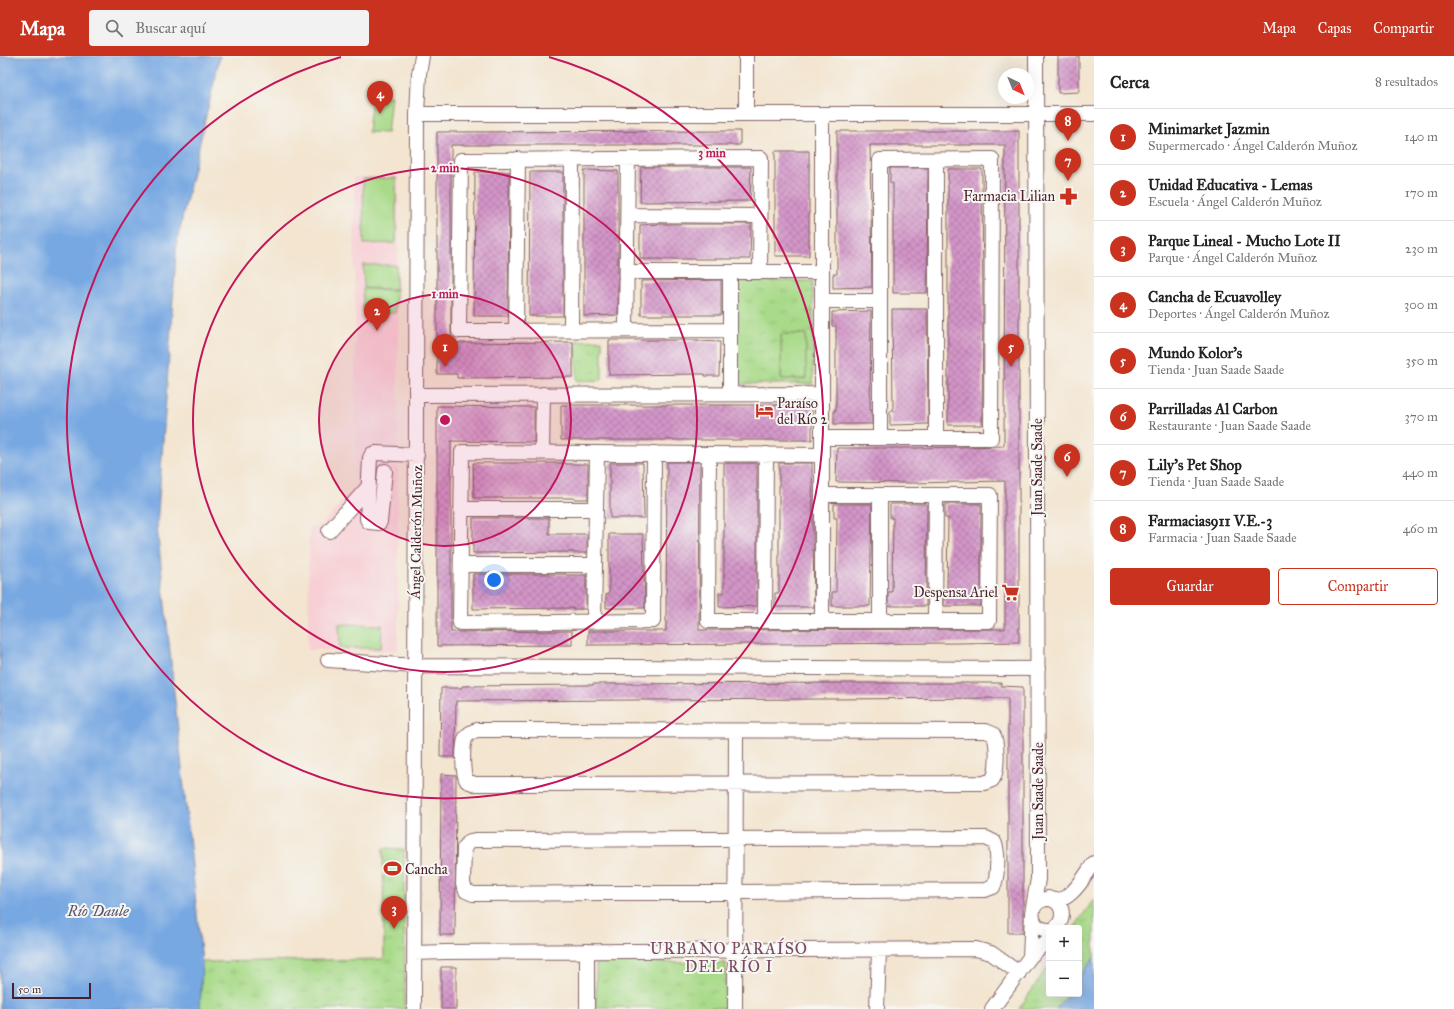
<!DOCTYPE html>
<html lang="es">
<head>
<meta charset="utf-8">
<style>
  body { margin:0; font-family:"IM FELL Great Primer",serif; background:#f2f2f2; color:#222 }
  .controls { position:absolute; right:12px; bottom:12px; display:grid; overflow:hidden; border-radius:4px; box-shadow:0 4px 16px #0002 }
  .controls button { width:36px; height:36px; display:grid; place-items:center; padding:0; border:0; border-bottom:1px solid #e0e0e0; background:#fff; color:#222; font:20px sans-serif }
  .compass { position:absolute; left:998px; top:12px; width:36px; height:36px; border-radius:50%; background:#fff; box-shadow:0 4px 16px #0002; rotate:137deg }
  .scale { position:absolute; left:12px; bottom:10px; width:79px; box-sizing:border-box; padding-left:4px; border:2px solid #4a1f2b; border-top:0; font-size:11px; line-height:14px; white-space:nowrap; color:#4a1f2b; -webkit-text-stroke:3px #f6f6f2; paint-order:stroke }
  .you { position:absolute; left:494px; top:524px; width:14px; height:14px; margin:-10px; border:3px solid #fff; border-radius:50%; background:#1a73e8; box-shadow:0 0 0 6px #1a73e833 }
  .badge { display:grid; place-items:center; width:26px; height:26px; border-radius:50%; background:#c8321e; color:#fff; font-size:13px; font-weight:700 }
  .pin { position:absolute; translate:-50% -33px; filter:drop-shadow(0 1px 2px #0008) }
  .pin::after { content:''; position:absolute; top:21px; width:14px; height:12px; background:inherit; clip-path:polygon(0 0,100% 0,50% 100%) }
  .list { margin:0; padding:0; list-style:none }
  h2 { display:flex; justify-content:space-between; align-items:center; height:52px; margin:0; padding:0 16px; font-size:17px }
  h2 small { font-size:13px; font-weight:400; color:#767676 }
  .list li { display:grid; grid-template-columns:26px 1fr auto; gap:12px; align-items:center; box-sizing:border-box; height:56px; padding:0 16px; border-top:1px solid #e0e0e0 }
  .list b { display:block; font-size:15px; white-space:nowrap }
  .list p { margin:0; font-size:13px; white-space:nowrap; color:#767676 }
  .list em { font-size:13px; font-style:normal; color:#767676 }
  .actions { display:flex; gap:8px; padding:12px 16px }
  .actions a { flex:1; padding:9px 0; border:1px solid #c8321e; border-radius:4px; text-align:center; font-size:14px; color:#c8321e }
  .actions .main { background:#c8321e; color:#fff }
  .icon { flex:none; width:22px; height:22px; fill:none; stroke:currentColor; stroke-width:2; stroke-linecap:round; stroke-linejoin:round }
  .map { position:relative; flex:none; width:1094px; height:953px; overflow:hidden }
  header { display:flex; align-items:center; gap:24px; box-sizing:border-box; height:56px; padding:0 20px; background:#c8321e; color:#fff }
  header strong { font-size:19px }
  nav { display:flex; gap:22px; margin-inline-start:auto; font-size:14px }
  .search { width:280px; height:36px; background:#f2f2f2; display:flex; align-items:center; gap:10px; box-sizing:border-box; padding:0 14px; border-radius:4px; color:#767676; font-size:15px }
  main { display:flex }
  aside { flex:1; background:#fff }
  .map>svg:first-child { display:block }
  .built { fill:#f7cfd4 }
  .green { fill:#a9da89; stroke:#7a7c5a }
  .park { fill:url(#park-tufts); stroke:#7a7c5a; fill-rule:evenodd }
  .water { fill:#78a8e2; stroke:#616486 }
  .building { fill:url(#building-cross-hatch) }
  .lines { fill:none; stroke-linecap:round; stroke-linejoin:round }
  .minor-casing { stroke:#856465; stroke-width:16 }
  .minor { stroke:#fff; stroke-width:14 }
  .ring { fill:none; stroke:#c2185b; stroke-width:2 }
  .labels { text-anchor:middle; stroke-width:4; stroke-linejoin:round; paint-order:stroke }
  .poi-label { font-size:14px; fill:#4a1f2b; stroke:#f6f6f2; text-anchor:end }
  .street-label { font-size:14px; fill:#4a1f2b; stroke:#f6f6f2 }
  .water-label { font-size:15px; font-style:italic; fill:#5a4f6b; stroke:#f6f6f2 }
  .quarter-label { font-size:16px; letter-spacing:1px; fill:#7a4862; stroke:#f6f6f2 }
  .centre { fill:#c2185b; stroke:#f6f6f2; stroke-width:2 }
  .ring-label { font-size:12px; text-anchor:middle; font-weight:bold; fill:#c2185b; stroke:#f6f6f2; stroke-width:4; stroke-linejoin:round; paint-order:stroke }
</style>
</head>
<body>
<header>
<strong>Mapa</strong>
<div class="search"><svg class="icon" aria-label="search" viewBox="0 0 24 24"><circle cx="10" cy="10" r="6"/><path d="M15 15l6 6"/></svg>Buscar aquí</div>
<nav><a>Mapa</a><a>Capas</a><a>Compartir</a></nav>
</header>
<main>
<div class="map">
<svg width="1094" height="953" viewBox="0 0 1094 953">
  <defs>
    <pattern id="park-tufts" width="24" height="20" patternUnits="userSpaceOnUse"><rect width="24" height="20" fill="#a9da89"/><path d="M3 7l-1-3M5 7V3M7 7l1-3M15 17l-1-3M17 17v-4M19 17l1-3" fill="none" stroke="#93bb76"/></pattern>
    <pattern id="building-cross-hatch" width="8" height="8" patternUnits="userSpaceOnUse"><rect width="8" height="8" fill="#d395c8"/><path d="M0 0l8 8M0 8l8-8" fill="none" stroke="#ad79a3"/></pattern>
  </defs>
  <rect width="100%" height="100%" fill="#f6f6f2"/>
  <filter id="ink" filterUnits="userSpaceOnUse"><feTurbulence type="fractalNoise" baseFrequency=".025" numOctaves="2"/><feDisplacementMap in="SourceGraphic" scale="8" xChannelSelector="R" yChannelSelector="G"/><feConvolveMatrix kernelMatrix="1 2 1 2 8 2 1 2 1" color-interpolation-filters="sRGB"/></filter>
  <filter id="wash" filterUnits="userSpaceOnUse"><feTurbulence type="fractalNoise" baseFrequency=".012" numOctaves="4" result="noise"/><feDisplacementMap in="SourceGraphic" scale="16" xChannelSelector="R" yChannelSelector="G"/><feGaussianBlur stdDeviation="0.9" result="paint"/><feColorMatrix in="noise" values="0 0 0 0 0 0 0 0 0 0 0 0 0 0 0 0 0 1.4 0 .05"/><feComposite in="paint" operator="in"/></filter>
  <g filter="url(#wash)">
    <rect width="100%" height="100%" fill="#f3e5d0"/>
    <!-- built -->
    <path class="built" d="M398 120V595L308 594 309 471 323 468 356 429 354 121Z"/>
    <!-- green -->
    <path class="green" d="M372 40H391L387 77 368 76Z
      M396 122V187L364 188 363 123Z
      M363 209H396V233L364 232Z
      M363 233 396 234 395 257H363Z
      M781 278H806V323H781Z
      M339 568 382 569 381 592H340Z"/>
    <!-- park -->
    <path class="park" d="M738 225H813V328H737ZM781 278H806V323H781Z
      M602 284V324L577 325 576 285Z
      M383 792 404 793 405 953H200L202 906 384 903Z
      M1094 843V901L1079 922V872H1074Z
      M596 906 726 907V952L596 951Z
      M1049 909V938H1068L1056 953H1019Z"/>
    <!-- water -->
    <path class="water" d="M0 0H220L177 185 157 471 202 906 200 953H0Z
      M1094 901V953H1056L1068 938H1079V922Z"/>
    <g id="blocks">
      <!-- building -->
      <path class="building" d="M1058 0H1079V36L1058 37Z
        M740 75V89H451V287L573 286V321L457 322V318H437V76Z
        M837 75H1019V586L958 587 588 589V575H666L667 406H700L699 574 1005 573V425L912 427 836 426 837 392H917L1004 390 1005 89H870L872 231 833 232V218H837Z
        M775 95H809V200H775Z
        M641 111H751L750 145 640 146Z
        M890 112H928L927 237H893V127H890Z
        M948 113H982L983 248 982 369H948Z
        M584 114 618 115V259L584 260Z
        M475 116H509L508 260H474Z
        M530 116H563V260H529Z
        M659 168H751L750 203H640V169Z
        M721 224V259H641V225Z
        M892 253H927L928 368 890 369V355H893Z
        M871 255 870 354H872V368H834V354H836V270H832V256Z
        M609 284H699V285L720 286 719 320H705V318L609 319Z
        M561 349H812V384H561Z
        M437 350 534 351V386L451 385V576L572 575V589L437 590Z
        M473 407H566V408H588V443H574V442H474Z
        M610 407H643L644 462H610Z
        M724 407H757V550L719 551V537H724Z
        M779 407H812L814 551H775V537H779Z
        M834 448H872L870 550H832V536H836L837 462H834Z
        M890 448H927L926 550H888V536H892L893 462H890Z
        M945 448H981V550H944V536H947L948 462H945Z
        M473 462H549V478H587V497H574V496L473 497Z
        M609 478H643L645 552H606V538H609Z
        M473 518H566V519H586V553H573V552L473 553Z
        M870 627H1001V630L1023 631V877H1008V642L456 645 455 701H440L441 632H462V630L593 629V628Z
        M441 718 456 719 455 879H440Z
        M441 911H456V953H441Z"/>
    </g>
  </g>
  <g filter="url(#ink)">
    <use href="#blocks" fill-opacity="0" stroke="#856465" stroke-width="1"/>
    <g class="lines">
      <defs>
        <path id="minor" d="M746 57V0
          M417 58H1094
          M822 58V565
          M628 159 760 160
          M627 216H822
          M822 245H880
          M571 274 572 103
          M626 274 628 103
          M730 274 459 275 461 104 761 102 760 216
          M516 275 518 103
          M730 338V216
          M417 339 822 338
          M822 382H991L992 103 880 104V382
          M936 382V104
          M542 397 543 338
          M654 397 653 565 460 567 462 396C582 397 702 398 822 399
          M709 398 708 565H989L990 439H822
          M385 415 380 466 379 467 369 466 367 463 370 402 372 398 376 397 417 399
          M461 453H596
          M329 475 369 430
          M461 509H595
          M594 565 597 397
          M765 565 766 398
          M880 565V439
          M935 565 936 439
          M328 604 415 610 1038 613
          M477 674 986 675 993 678C998 686 998 717 992 724L984 727 475 728 467 725C462 718 462 689 466 681 469 677 473 675 477 674Z
          M986 782 994 786C999 794 998 822 993 831L985 834 473 838 466 835 463 828 464 792 470 785 475 784Z
          M1048 842C1068 853 1085 819 1094 807
          M1049 874C1028 874 1027 846 1046 843 1063 842 1067 863 1055 872
          M587 895V953
          M414 897 445 896 976 893 991 897 1019 917
          M1030 901 1032 857 1038 823 1036 0
          M414 953 417 58 419 18 422 0
          M735 953 736 675
          M877 953 879 894
          M992 953 1030 901 1049 883"/>
      </defs>
      <!-- minor casing -->
      <use href="#minor" class="minor-casing"/>
      <!-- minor -->
      <use href="#minor" class="minor"/>
    </g>
  </g>
  <!-- distance rings -->
  <circle cx="445" cy="364" r="126" fill="#c2185b" fill-opacity=".12"/>
  <g class="ring">
    <circle cx="445" cy="364" r="126"/>
    <circle cx="445" cy="364" r="252"/>
    <path d="M549 1A378 378 0 1 1 341 1"/>
  </g>
  <!-- icons -->
  <defs>
    <symbol id="pharmacy-bare" viewBox="-9 -9 18 18"><path d="M-2-6h4v4h4v4h-4v4h-4v-4h-4v-4h4Z" fill="#c8321e" stroke="#f6f6f2" stroke-width="2.5" paint-order="stroke"/></symbol>
    <symbol id="hotel-bare" viewBox="-9 -9 18 18"><path d="M-6-4.5h1.5V1H6V5H4.5V3h-9V5H-6ZM-4 0a1.8 1.8 0 1 1 3.6 0ZM.5 0V-2.5h3Q6-2.5 6 0Z" fill="#c8321e" stroke="#f6f6f2" stroke-width="2.5" paint-order="stroke"/></symbol>
    <symbol id="supermarket-bare" viewBox="-9 -9 18 18"><path d="M-6-5.5h2.5l.6 2H6L4.5 2H-2.5L-4.4-4H-6ZM-1.5 3.2a1.3 1.3 0 1 0 .1 0ZM3 3.2a1.3 1.3 0 1 0 .1 0Z" fill="#c8321e" stroke="#f6f6f2" stroke-width="2.5" paint-order="stroke"/></symbol>
    <symbol id="stadium-bare" viewBox="-9 -9 18 18"><path d="M0-5a6.5 5 0 1 0 0 10a6.5 5 0 1 0 0-10ZM-3.5-1.8h7v3.6h-7Z" fill="#c8321e" stroke="#f6f6f2" stroke-width="2.5" paint-order="stroke"/></symbol>
  </defs>
  <g fill-rule="evenodd">
    <use href="#pharmacy-bare" x="1056" y="128" width="25" height="25"/>
    <use href="#hotel-bare" x="752" y="342" width="25" height="25"/>
    <use href="#supermarket-bare" x="998" y="524" width="25" height="25"/>
    <use href="#stadium-bare" x="380" y="800" width="25" height="25"/>
  </g>
  <g class="labels">
    <!-- poi labels -->
    <g class="poi-label">
      <text x="1055" y="145">Farmacia Lilian</text>
      <text x="777" y="352" text-anchor="start">Paraíso<tspan x="777" dy="16">del Río 2</tspan></text>
      <text x="998" y="541">Despensa Ariel</text>
      <text x="405" y="818" text-anchor="start">Cancha</text>
    </g>
    <!-- street labels -->
    <g class="street-label">
      <text transform="translate(1037 411) rotate(-90)" y="5">Juan Saade Saade</text>
      <text transform="translate(416 476) rotate(-89)" y="5">Ángel Calderón Muñoz</text>
      <text transform="translate(1038 735) rotate(-90)" y="5">Juan Saade Saade</text>
    </g>
    <!-- water labels -->
    <g class="water-label">
      <text x="98" y="860">Río Daule</text>
    </g>
    <!-- quarter labels -->
    <g class="quarter-label">
      <text x="729" y="898">URBANO PARAÍSO<tspan x="729" dy="18">DEL RÍO I</tspan></text>
    </g>
  </g>
  <circle cx="445" cy="364" r="6" class="centre"/>
  <g class="ring-label">
    <text x="712" y="101">3 min</text>
    <text x="445" y="116">2 min</text>
    <text x="445" y="242">1 min</text>
  </g>
</svg>
<div class="controls">
<button>+</button>
<button>−</button>
</div>
<svg class="compass" viewBox="-18 -18 36 36"><path d="M0-13l5 13h-10z" fill="#e53935"/><path d="M0 13l5-13h-10z" fill="#767676"/></svg>
<div class="scale">50 m</div>
<div class="you"></div>
<div class="pin badge" style="left:445px;top:311px">1</div>
<div class="pin badge" style="left:377px;top:275px">2</div>
<div class="pin badge" style="left:394px;top:873px">3</div>
<div class="pin badge" style="left:380px;top:58px">4</div>
<div class="pin badge" style="left:1011px;top:311px">5</div>
<div class="pin badge" style="left:1067px;top:421px">6</div>
<div class="pin badge" style="left:1068px;top:125px">7</div>
<div class="pin badge" style="left:1068px;top:85px">8</div>
</div>
<aside>
<h2>Cerca<small>8 resultados</small></h2>
<ul class="list">
<li><span class="badge">1</span><div><b>Minimarket Jazmin</b><p>Supermercado · Ángel Calderón Muñoz</p></div><em>140 m</em></li>
<li><span class="badge">2</span><div><b>Unidad Educativa - Lemas</b><p>Escuela · Ángel Calderón Muñoz</p></div><em>170 m</em></li>
<li><span class="badge">3</span><div><b>Parque Lineal - Mucho Lote II</b><p>Parque · Ángel Calderón Muñoz</p></div><em>230 m</em></li>
<li><span class="badge">4</span><div><b>Cancha de Ecuavolley</b><p>Deportes · Ángel Calderón Muñoz</p></div><em>300 m</em></li>
<li><span class="badge">5</span><div><b>Mundo Kolor's</b><p>Tienda · Juan Saade Saade</p></div><em>350 m</em></li>
<li><span class="badge">6</span><div><b>Parrilladas Al Carbon</b><p>Restaurante · Juan Saade Saade</p></div><em>370 m</em></li>
<li><span class="badge">7</span><div><b>Lily's Pet Shop</b><p>Tienda · Juan Saade Saade</p></div><em>440 m</em></li>
<li><span class="badge">8</span><div><b>Farmacias911 V.E.-3</b><p>Farmacia · Juan Saade Saade</p></div><em>460 m</em></li>
</ul>
<div class="actions"><a class="main">Guardar</a><a>Compartir</a></div>
</aside>
</main>
</body>
</html>
